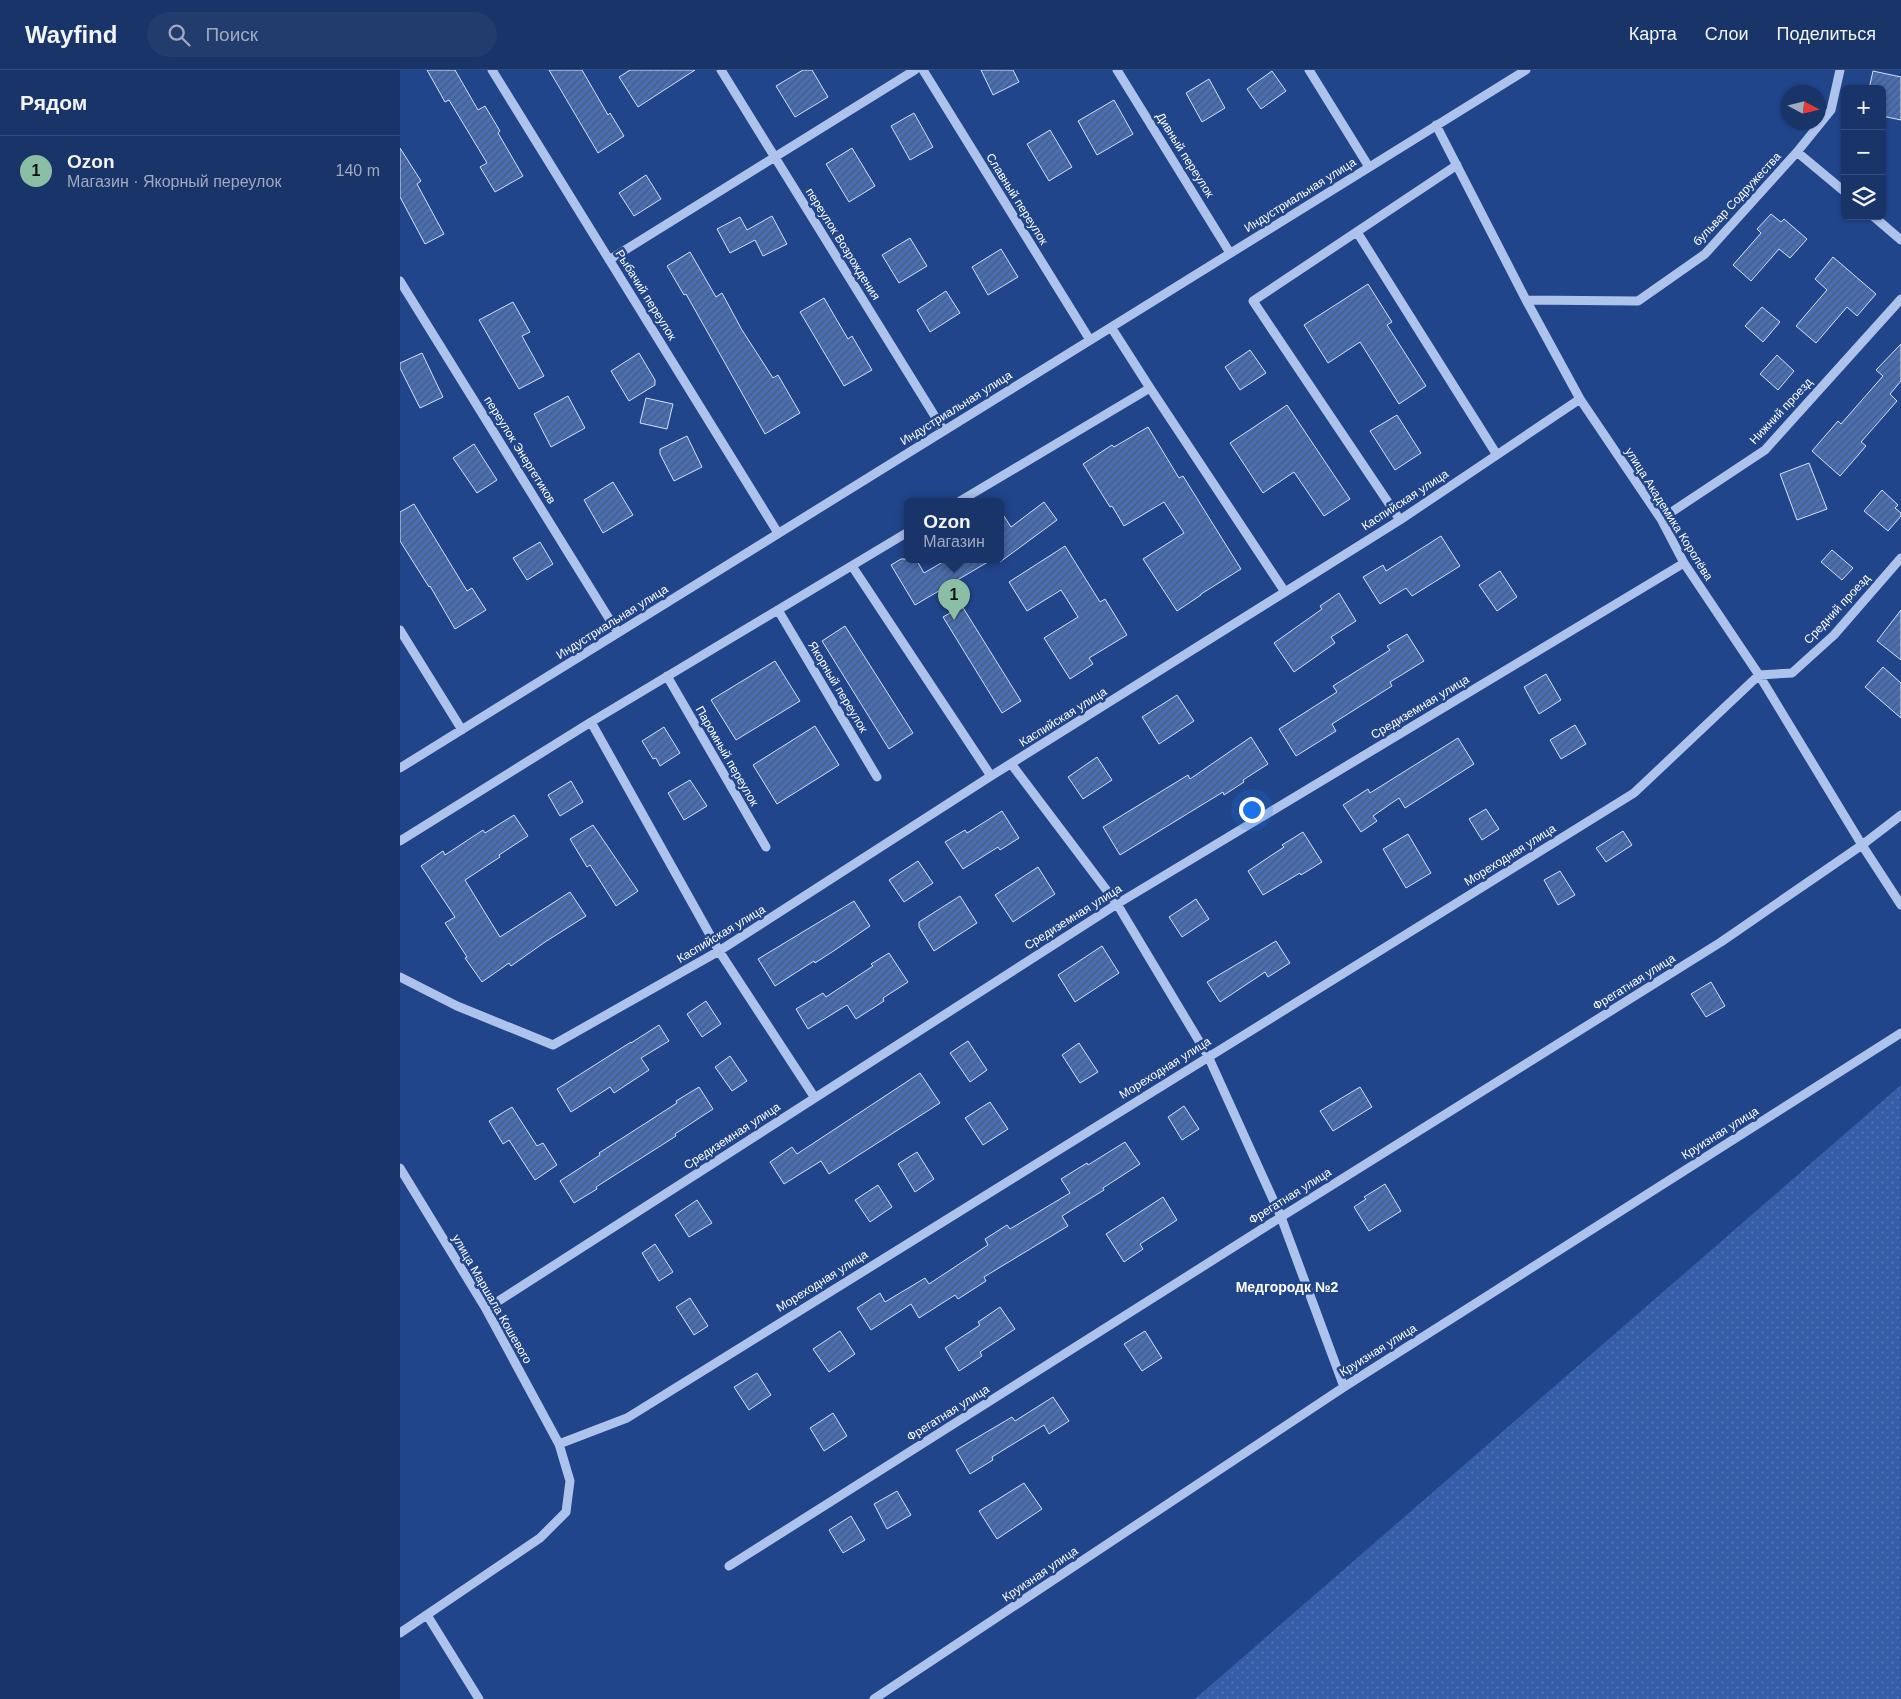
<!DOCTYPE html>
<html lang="ru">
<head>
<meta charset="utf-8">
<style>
  body { margin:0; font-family:Arial,sans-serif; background:#223c6e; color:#f1f3f6 }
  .controls { position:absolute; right:15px; top:15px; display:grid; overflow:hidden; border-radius:8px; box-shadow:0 1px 4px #0004 }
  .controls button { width:45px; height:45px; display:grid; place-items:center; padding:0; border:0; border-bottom:1px solid #374f7c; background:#193468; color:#f1f3f6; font:25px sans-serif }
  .compass { position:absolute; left:1381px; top:15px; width:45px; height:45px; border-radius:50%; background:#193468; box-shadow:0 1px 4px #0004; rotate:97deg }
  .you { position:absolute; left:851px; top:739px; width:18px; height:18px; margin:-12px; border:4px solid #fff; border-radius:50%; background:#1a73e8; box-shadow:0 0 0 8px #1a73e833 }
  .badge { display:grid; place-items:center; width:32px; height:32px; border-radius:50%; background:#8abfa5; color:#111; font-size:16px; font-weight:700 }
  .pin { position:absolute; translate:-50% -41px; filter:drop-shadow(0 1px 2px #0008) }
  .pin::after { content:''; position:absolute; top:26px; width:18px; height:15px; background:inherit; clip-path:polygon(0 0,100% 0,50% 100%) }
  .popup { position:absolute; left:504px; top:428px; width:100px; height:65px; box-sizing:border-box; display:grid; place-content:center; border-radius:8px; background:#193468; filter:drop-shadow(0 1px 4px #0005); font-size:16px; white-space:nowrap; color:#9faac0 }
  .popup b { font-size:19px; color:#f1f3f6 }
  .popup::after { content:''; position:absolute; left:50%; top:100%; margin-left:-10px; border:10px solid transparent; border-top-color:#193468 }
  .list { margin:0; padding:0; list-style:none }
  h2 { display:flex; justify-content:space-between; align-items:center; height:65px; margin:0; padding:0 20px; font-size:21px }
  h2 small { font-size:16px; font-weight:400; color:#9faac0 }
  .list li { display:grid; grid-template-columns:32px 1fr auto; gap:15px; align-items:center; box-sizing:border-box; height:70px; padding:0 20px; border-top:1px solid #374f7c }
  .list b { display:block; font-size:19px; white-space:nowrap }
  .list p { margin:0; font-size:16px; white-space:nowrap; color:#9faac0 }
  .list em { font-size:16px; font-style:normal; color:#9faac0 }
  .icon { flex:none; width:28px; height:28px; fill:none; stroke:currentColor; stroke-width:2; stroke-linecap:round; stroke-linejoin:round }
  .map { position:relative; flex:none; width:1501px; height:1629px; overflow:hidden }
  header { display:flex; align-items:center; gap:30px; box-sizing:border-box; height:70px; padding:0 25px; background:#193468; border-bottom:1px solid #374f7c }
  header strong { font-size:24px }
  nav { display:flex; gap:28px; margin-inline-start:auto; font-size:18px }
  .search { width:350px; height:45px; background:#223c6e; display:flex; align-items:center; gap:12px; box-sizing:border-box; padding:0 18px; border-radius:28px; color:#9faac0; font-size:19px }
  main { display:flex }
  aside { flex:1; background:#193468 }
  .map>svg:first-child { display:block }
  .grass { fill:url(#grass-dots) }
  .building { fill:url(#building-hatch); stroke:#d2e0f8 }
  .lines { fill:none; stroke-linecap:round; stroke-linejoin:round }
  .minor { stroke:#aec3eb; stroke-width:9 }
  .labels { text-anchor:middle; stroke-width:5; stroke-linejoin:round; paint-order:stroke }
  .street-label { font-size:12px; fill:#fff; stroke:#21458b }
  .neighbourhood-label { font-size:14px; font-weight:bold; fill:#fff; stroke:#21458b }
</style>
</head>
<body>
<header>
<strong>Wayfind</strong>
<div class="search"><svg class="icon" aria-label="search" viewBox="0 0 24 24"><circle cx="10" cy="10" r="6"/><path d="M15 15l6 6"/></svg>Поиск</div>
<nav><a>Карта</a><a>Слои</a><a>Поделиться</a></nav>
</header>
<main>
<aside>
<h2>Рядом<small></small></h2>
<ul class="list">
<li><span class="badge">1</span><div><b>Ozon</b><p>Магазин · Якорный переулок</p></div><em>140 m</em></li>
</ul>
</aside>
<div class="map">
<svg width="1501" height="1629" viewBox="0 0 1501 1629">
  <defs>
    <pattern id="grass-dots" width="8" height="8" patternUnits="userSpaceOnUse" patternTransform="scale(1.25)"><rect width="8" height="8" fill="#355da8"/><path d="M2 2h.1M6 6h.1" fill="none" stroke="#5375b5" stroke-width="1.8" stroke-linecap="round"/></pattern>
    <pattern id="building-hatch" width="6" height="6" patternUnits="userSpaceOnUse" patternTransform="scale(1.25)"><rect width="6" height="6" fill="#4a6eb2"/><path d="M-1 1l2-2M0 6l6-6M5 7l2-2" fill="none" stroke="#4b5b7a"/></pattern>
  </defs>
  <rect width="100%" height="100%" fill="#21458b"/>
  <!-- grass -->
  <path class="grass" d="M1501 1015V1629H795Z"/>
  <!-- building -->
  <path class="building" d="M27 0H55L78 40 85 36 100 61 98 63 123 106 95 122 80 97 87 93 49 30 45 32Z
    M149 0H182L208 45 210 43 224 66 198 83Z
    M230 0H295L238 37 219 7Z
    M403 0H412L428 27 395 47 376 16Z
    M581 0H613L619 12 593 25Z
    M872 1 886 21 861 39 847 19Z
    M1473 1 1501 7V50L1482 46V19H1469Z
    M809 9 825 38 802 52 786 23Z
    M714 30 733 64 697 85 678 51Z
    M514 43 533 77 510 90 491 56Z
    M650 60 672 97 649 111 627 74Z
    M0 78 21 111 17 114 44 164 25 174 0 127Z
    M452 78 475 116 449 132 426 94Z
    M246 105 261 129 234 146 219 123Z
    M1371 144 1381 152 1384 149 1407 169 1390 188 1379 179 1351 211 1333 195 1361 163 1357 159Z
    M372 146 387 174 363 186 355 170 330 183 317 159 340 147 347 160Z
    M510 168 527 196 499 213 482 185Z
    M601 179 618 207 588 225 572 197Z
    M290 182 316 227 322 223 342 260 373 308 378 305 400 343 365 364 286 224 284 225 267 196Z
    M1433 187 1476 224 1457 246 1447 237 1416 273 1396 256 1427 220 1415 209Z
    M968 214 992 252 987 255 1026 316 999 334 960 272 928 293 904 255Z
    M546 221 560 243 530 262 517 240Z
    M424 228 448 269 452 266 472 300 444 316 400 242Z
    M113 232 130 262 122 266 144 306 119 319 79 250Z
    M1362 237 1380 252 1363 272 1345 256Z
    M1501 274V311L1490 324 1497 331 1461 372 1466 376 1440 406 1412 381 1438 351 1441 354 1483 306 1476 300Z
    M850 280 866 303 840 320 825 297Z
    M22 283 43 327 20 338 0 298V293Z
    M239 283 255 310V315L229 331 211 301Z
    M1377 285 1394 301 1378 320 1360 304Z
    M168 326 185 358 151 377 134 344Z
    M246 328 273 334 267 359 240 353Z
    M887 335 950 429 924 446 894 402 863 423 830 373Z
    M997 345 1021 383 995 400 970 361Z
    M748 357 779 408 783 406 841 499 801 524V525L777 541 743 489 784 463 764 432 724 456 712 436 710 437 683 394 712 375 714 377Z
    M287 366 302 397 274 411 260 384V379Z
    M74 374 97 410 77 423 53 388Z
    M1409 393 1427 439 1397 450 1380 404Z
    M213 412 233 445 203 463 184 430Z
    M1482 420 1498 435 1495 438 1501 443V446L1488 461 1464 441Z
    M644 432 657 450 600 492V440L611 457Z
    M14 434 67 521 72 518 86 540 55 559 30 516 29 517 0 471V442Z
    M1041 466 1060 496 1012 526 1006 518 980 534 963 507 983 495 986 501Z
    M140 472 153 494 127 510 113 488Z
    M665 476 700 532 705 529 727 565 689 588 693 594 670 609 644 568 678 547 661 520 627 541 609 512Z
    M1432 480 1453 498 1442 510 1421 492Z
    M501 489H516L524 503 548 489H593L515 535 491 495Z
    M1100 501 1117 527 1097 541 1079 515Z
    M939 523 956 551 931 567 935 573 894 602 874 573 922 539 920 536Z
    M562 536 621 631 602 643 543 547Z
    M1501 540V590L1477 571Z
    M445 556 513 663 489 679 422 571Z
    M1007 564 1024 591 990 612 992 616 932 654 936 661 896 686 879 659 937 622 933 616 990 580 987 576Z
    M375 591 400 631 336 670 311 630Z
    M1483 597 1501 613V648L1465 617Z
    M1146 604 1161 630 1139 644 1124 617Z
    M777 625 794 651 759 674 742 647Z
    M1175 655 1186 674 1161 689 1150 670Z
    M415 656 439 695 377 734 353 695Z
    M264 657 280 683 260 696 256 688 253 689 242 671Z
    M851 667 868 694 843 710 844 712 824 725 823 722 720 785 703 757 788 705 790 709Z
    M1058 668 1074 694 1005 738 999 728 973 746 977 751 961 762 943 735 968 719 970 723Z
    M697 687 712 710 683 729 668 707Z
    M290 710 307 736 284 750 268 723Z
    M171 711 183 732 160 746 148 725Z
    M1086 739 1099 759 1082 770 1069 749Z
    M602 741 619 768 600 780 598 777 563 799 545 772 565 760 567 763Z
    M114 745 128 766 99 785 100 787 65 810 100 867 170 822 186 846 145 872 111 896 109 893 82 912 65 888 67 887 45 853 55 847 21 796 43 781 45 785 83 760 85 763Z
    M193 755 238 821 216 836 190 795 187 797 170 769Z
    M1223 761 1232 775 1206 792 1196 778Z
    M903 762 922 792 901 805 900 803 863 825 848 801 884 777 882 775Z
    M1008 764 1031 803 1006 818 983 779Z
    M518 791 533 813 504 832 489 810Z
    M638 797 655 824 613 852 595 825Z
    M1160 801 1175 825 1158 835 1144 810Z
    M560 826 577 853 534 881 519 857V852Z
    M796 829 809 849 782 867 769 847Z
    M454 831 470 856 435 880 415 893 414 891 375 916 358 889Z
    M876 871 890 893 868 907 865 902 820 932 807 912Z
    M702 876 719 903 675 932 658 905Z
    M489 883 508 912 483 928 484 931 456 949 447 935 408 959 396 939 423 923 426 927 473 896 471 894Z
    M1311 912 1325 936 1306 947 1291 924Z
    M306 931 321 954 302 967 287 944Z
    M259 955 269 971 241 988 249 1000 214 1023 210 1017 171 1042 157 1019 231 972V973Z
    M568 971 587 1000 570 1012 550 983Z
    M679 973 698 1002 680 1013 662 985Z
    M330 986 347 1011 332 1021 315 997Z
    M520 1003 540 1033 429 1104 421 1091 384 1114 370 1092 392 1077 397 1084Z
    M299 1017 313 1039 275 1064 276 1066 196 1117 197 1119 174 1133 160 1111 200 1085 199 1083 277 1033 276 1031Z
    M960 1017 972 1037 933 1061 920 1041Z
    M590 1032 608 1059 583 1075 565 1048Z
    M784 1036 799 1059 782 1070 768 1047Z
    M112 1037 137 1076 143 1073 157 1095 135 1110 109 1070 103 1074 89 1051Z
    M725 1072 740 1094 703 1118 704 1120 662 1146 668 1156 584 1207 586 1211 558 1229 555 1225 519 1248 511 1234 471 1260 457 1238 480 1223 485 1232 525 1208 529 1214 588 1175 585 1169 607 1155 610 1159 670 1123 661 1109 687 1093 688 1095Z
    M517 1082 534 1109 515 1122 498 1094Z
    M985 1114 1001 1141 969 1161 954 1137 966 1129 964 1127Z
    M478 1115 492 1137 470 1152 455 1130Z
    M763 1127 777 1150 740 1174 743 1179 724 1192 706 1164Z
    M297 1130 312 1153 289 1167 275 1145Z
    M255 1174 273 1202 259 1211 242 1183Z
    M290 1228 308 1256 294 1265 276 1237Z
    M600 1237 615 1259 580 1282 582 1286 559 1301 545 1278 580 1255 578 1252Z
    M440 1261 455 1284 429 1302 413 1279Z
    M745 1261 762 1288 742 1301 724 1274Z
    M357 1303 371 1325 349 1340 334 1317Z
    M653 1327 669 1351 649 1364 644 1355 592 1387 593 1390 570 1404 556 1380 612 1347 615 1351Z
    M433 1343 447 1366 424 1381 410 1358Z
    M624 1413 642 1439 597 1469 579 1441Z
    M497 1421 511 1445 487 1459 474 1434Z
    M451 1446 465 1470 443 1483 429 1460Z"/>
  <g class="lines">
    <!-- minor -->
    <path class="minor" d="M92 0 378 463
      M321 0 544 361
      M523 0 690 270
      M717 0 830 183
      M909 0 969 97
      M1036 55 1126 230 1180 329 1261 449 1284 493 1359 605 1462 775 1501 835
      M1397 82 1445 122
      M1473 146 1501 170
      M957 162 1097 385
      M209 190 515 0
      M0 211 218 563
      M1126 230 1238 231 1305 184 1397 82 1431 40 1440 0
      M750 318 885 522
      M560 431 750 318 711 257
      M1261 449 1365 380 1501 229
      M1000 450 853 231 1057 95
      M452 496 591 706
      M378 540 477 707
      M0 560 62 660
      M267 606 366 777
      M191 652 508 462
      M612 695 717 834 808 986 881 1147 944 1317
      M0 698 1126 0
      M0 771 191 652 319 881 415 1028
      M0 907 57 936 153 975 319 881 591 706 1000 450 1180 329
      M0 1098 86 1239 159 1374 170 1411 166 1442 140 1468 0 1563
      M86 1239 717 834 1284 493
      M159 1374 227 1348 1234 723 1359 605 1392 603 1434 565 1501 488
      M329 1496 881 1147 1321 872 1462 775 1501 745
      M27 1545 79 1629
      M474 1629 944 1317 1501 963"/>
  </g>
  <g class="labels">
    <!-- street labels -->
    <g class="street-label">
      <text transform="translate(785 85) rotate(58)" y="4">Дивный переулок</text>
      <text transform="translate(900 125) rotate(-32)" y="4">Индустриальная улица</text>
      <text transform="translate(617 129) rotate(58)" y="4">Славный переулок</text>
      <text transform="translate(1337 129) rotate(-47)" y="4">бульвар Содружества</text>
      <text transform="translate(443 174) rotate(58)" y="4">переулок Возрождения</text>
      <text transform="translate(246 225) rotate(58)" y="4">Рыбачий переулок</text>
      <text transform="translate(556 338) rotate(-32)" y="4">Индустриальная улица</text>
      <text transform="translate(1381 341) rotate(-47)" y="4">Нижний проезд</text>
      <text transform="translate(120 380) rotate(58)" y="4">переулок Энергетиков</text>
      <text transform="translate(1005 430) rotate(-33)" y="4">Каспийская улица</text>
      <text transform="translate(1269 444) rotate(58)" y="4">улица Академика Королёва</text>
      <text transform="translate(1437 539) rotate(-47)" y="4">Средний проезд</text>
      <text transform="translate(212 552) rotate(-32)" y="4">Индустриальная улица</text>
      <text transform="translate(438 617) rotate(59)" y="4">Якорный переулок</text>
      <text transform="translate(1020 637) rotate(-31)" y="4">Средиземная улица</text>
      <text transform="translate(663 647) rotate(-32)" y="4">Каспийская улица</text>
      <text transform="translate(327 686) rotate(60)" y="4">Паромный переулок</text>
      <text transform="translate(1110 785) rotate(-32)" y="4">Мореходная улица</text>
      <text transform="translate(673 847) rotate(-32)" y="4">Средиземная улица</text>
      <text transform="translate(321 864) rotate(-31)" y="4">Каспийская улица</text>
      <text transform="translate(1234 912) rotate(-32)" y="4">Фрегатная улица</text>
      <text transform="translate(765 998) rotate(-32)" y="4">Мореходная улица</text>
      <text transform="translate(1320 1063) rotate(-32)" y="4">Круизная улица</text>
      <text transform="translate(332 1066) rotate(-33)" y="4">Средиземная улица</text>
      <text transform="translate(890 1126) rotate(-32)" y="4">Фрегатная улица</text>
      <text transform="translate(422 1211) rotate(-32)" y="4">Мореходная улица</text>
      <text transform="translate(92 1229) rotate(60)" y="4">улица Маршала Кошевого</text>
      <text transform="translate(978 1280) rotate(-32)" y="4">Круизная улица</text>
      <text transform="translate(548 1343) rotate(-32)" y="4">Фрегатная улица</text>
      <text transform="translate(640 1504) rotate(-34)" y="4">Круизная улица</text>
    </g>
    <!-- neighbourhood labels -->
    <g class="neighbourhood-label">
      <text x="887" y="1222">Медгородк №2</text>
    </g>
  </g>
</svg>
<div class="controls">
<button>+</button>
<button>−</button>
<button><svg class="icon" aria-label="layers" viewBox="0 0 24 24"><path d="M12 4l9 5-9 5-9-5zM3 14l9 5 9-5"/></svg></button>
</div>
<svg class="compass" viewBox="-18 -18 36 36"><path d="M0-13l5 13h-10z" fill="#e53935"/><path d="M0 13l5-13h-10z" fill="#9faac0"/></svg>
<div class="you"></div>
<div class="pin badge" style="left:554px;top:550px">1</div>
<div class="popup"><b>Ozon</b>Магазин</div>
</div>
</main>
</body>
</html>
